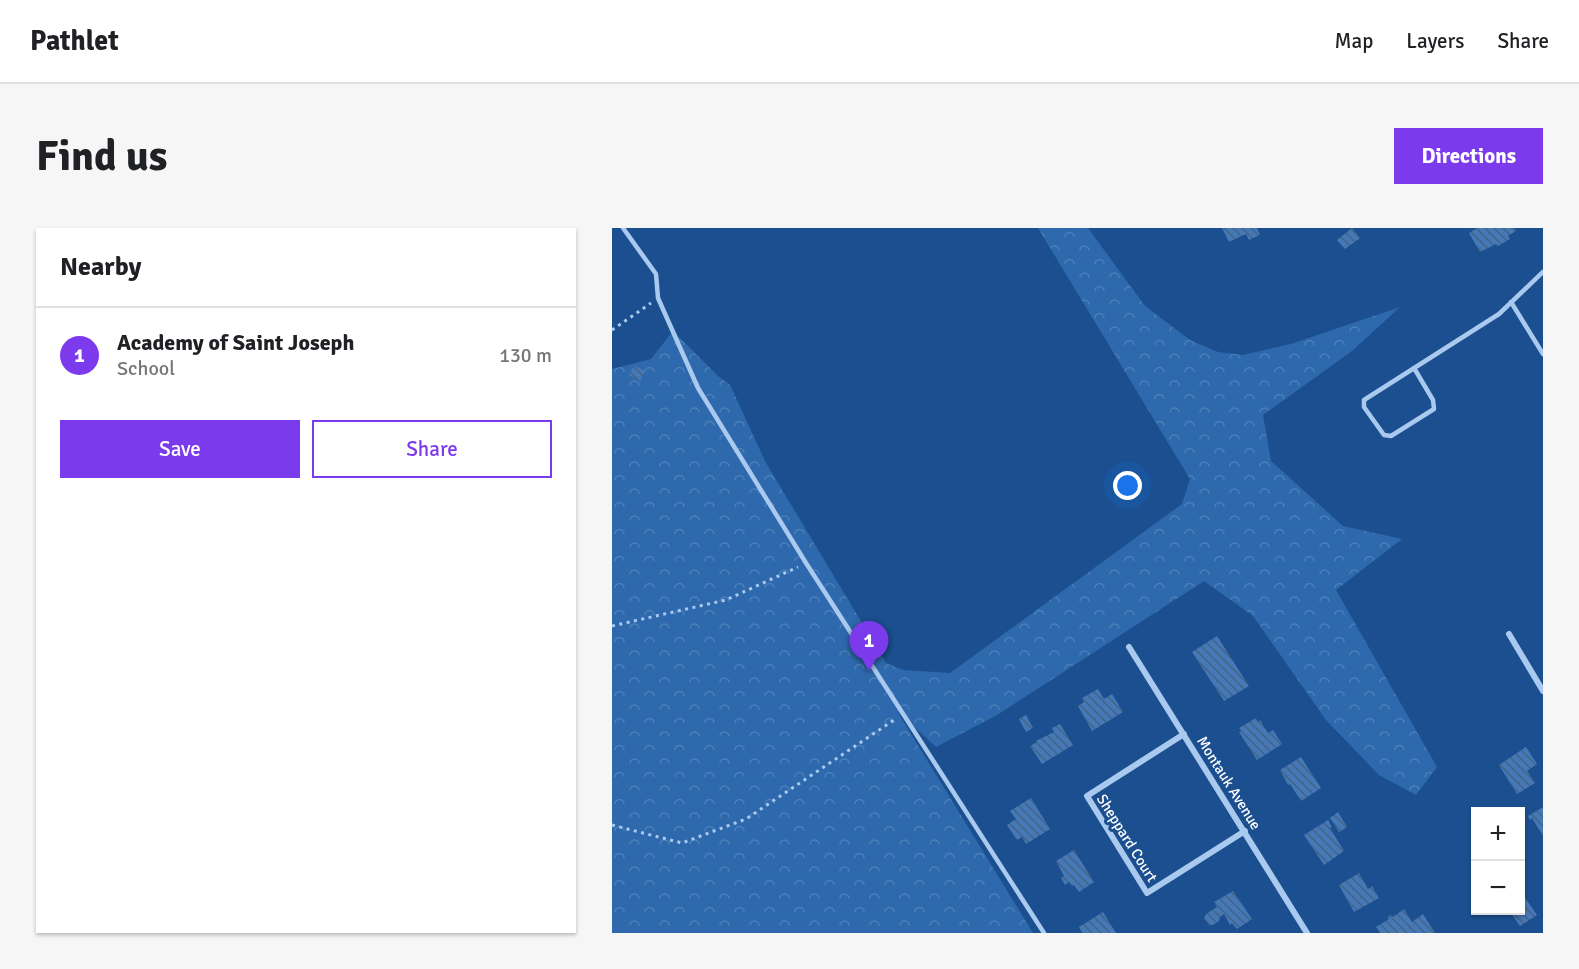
<!DOCTYPE html>
<html lang="en">
<head>
<meta charset="utf-8">
<style>
  body { margin:0; font-family:Signika,sans-serif; background:#f6f6f6; color:#202124 }
  .controls { position:absolute; right:18px; bottom:18px; display:grid; overflow:hidden; border-radius:0px; box-shadow:0 2px 4px #0004 }
  .controls button { width:54px; height:54px; display:grid; place-items:center; padding:0; border:0; border-bottom:2px solid #e0e0e0; background:#fff; color:#202124; font:30px sans-serif }
  .you { position:absolute; left:516px; top:258px; width:21px; height:21px; margin:-15px; border:4px solid #fff; border-radius:50%; background:#1a73e8; box-shadow:0 0 0 9px #1a73e833 }
  .badge { display:grid; place-items:center; width:39px; height:39px; border-radius:50%; background:#7c3aed; color:#fff; font-size:20px; font-weight:700 }
  .pin { position:absolute; translate:-50% -50px; filter:drop-shadow(0 2px 3px #0008) }
  .pin::after { content:''; position:absolute; top:32px; width:21px; height:18px; background:inherit; clip-path:polygon(0 0,100% 0,50% 100%) }
  .list { margin:0; padding:0; list-style:none }
  h2 { display:flex; justify-content:space-between; align-items:center; height:78px; margin:0; padding:0 24px; font-size:26px }
  h2 small { font-size:20px; font-weight:400; color:#757577 }
  .list li { display:grid; grid-template-columns:39px 1fr auto; gap:18px; align-items:center; box-sizing:border-box; height:96px; padding:0 24px; border-top:2px solid #e0e0e0 }
  .list b { display:block; font-size:22px; white-space:nowrap }
  .list p { margin:0; font-size:20px; white-space:nowrap; color:#757577 }
  .list em { font-size:20px; font-style:normal; color:#757577 }
  .actions { display:flex; gap:12px; padding:18px 24px }
  .actions a { flex:1; padding:14px 0; border:2px solid #7c3aed; border-radius:0px; text-align:center; font-size:21px; color:#7c3aed }
  .actions .main { background:#7c3aed; color:#fff }
  .map { position:relative; flex:none; width:931px; height:705px; overflow:hidden; border-radius:0px }
  header { display:flex; align-items:center; gap:36px; box-sizing:border-box; height:84px; padding:0 30px; background:#fff; border-bottom:2px solid #e0e0e0 }
  header strong { font-size:28px }
  nav { display:flex; gap:33px; margin-inline-start:auto; font-size:21px }
  .intro { display:flex; align-items:center; justify-content:space-between; box-sizing:border-box; height:144px; padding:0 36px }
  h1 { margin:0; font-size:42px }
  .button { padding:15px 27px; border-radius:0px; background:#7c3aed; color:#fff; font-size:21px; font-weight:700 }
  main { display:flex; gap:36px; padding:0 36px }
  aside { flex:1; background:#fff; border-radius:0px; box-shadow:0 2px 4px #0004 }
  .map>svg:first-child { display:block }
  .forest { fill:url(#forest-crowns) }
  .building { fill:url(#building-back-hatch) }
  .lines { fill:none; stroke-linecap:round; stroke-linejoin:round }
  .path { stroke:#a9c9ee; stroke-width:3; stroke-dasharray:3 4.5; stroke-linecap:butt }
  .service { stroke:#a9c9ee; stroke-width:4.5 }
  .minor { stroke:#a9c9ee; stroke-width:6 }
  .labels { text-anchor:middle; stroke-width:6; stroke-linejoin:round; paint-order:stroke }
  .street-label { font-size:15px; fill:#fff; stroke:#1b4f8f }
</style>
</head>
<body>
<header>
<strong>Pathlet</strong>
<nav><a>Map</a><a>Layers</a><a>Share</a></nav>
</header>
<div class="intro"><h1>Find us</h1><a class="button">Directions</a></div>
<main>
<aside>
<h2>Nearby<small></small></h2>
<ul class="list">
<li><span class="badge">1</span><div><b>Academy of Saint Joseph</b><p>School</p></div><em>130 m</em></li>
</ul>
<div class="actions"><a class="main">Save</a><a>Share</a></div>
</aside>
<div class="map">
<svg width="931" height="705" viewBox="0 0 931 705">
  <defs>
    <pattern id="forest-crowns" width="20" height="18" patternUnits="userSpaceOnUse" patternTransform="scale(1.5)"><rect width="20" height="18" fill="#2e69ad"/><path d="M2 6a3 3 0 1 1 6 0M12 15a3 3 0 1 1 6 0" fill="none" stroke="#4d80b9"/></pattern>
    <pattern id="building-back-hatch" width="6" height="6" patternUnits="userSpaceOnUse" patternTransform="scale(1.5)"><rect width="6" height="6" fill="#4478b7"/><path d="M-1 5l2 2M0 0l6 6M5-1l2 2" fill="none" stroke="#486282"/></pattern>
  </defs>
  <rect width="100%" height="100%" fill="#1b4f8f"/>
  <!-- forest -->
  <path class="forest" d="M426 0H476L533 78 578 112 606 124 631 127 679 116 788 79 740 123 651 187 659 233 731 298 790 311 724 362 825 539 804 567 767 547 714 492 641 388 592 353 385 487 324 519 285 483 421 705H0V141L39 131 61 103 106 148 118 157 154 235 274 435 291 442 338 445 570 276 578 251Z"/>
  <!-- building -->
  <path class="building" d="M610 0H645L648 7 637 12 634 6 617 14Z
    M740 0 748 10 733 21 725 12Z
    M865 0H902L904 3 896 8 898 11 886 18 884 16 868 24 857 5Z
    M22 137 33 143 28 153 17 147Z
    M605 408 637 458 612 473 580 424Z
    M486 461 492 471 500 466 511 484 480 503 466 478 472 474 470 470Z
    M414 487 421 500 414 504 407 491Z
    M644 490 646 494 648 492 656 505 661 502 670 516 645 532 627 504 629 503 627 500Z
    M448 496 461 517 430 536 418 518 425 514 424 513 442 504 440 500Z
    M914 519 925 536 915 543 923 555 905 566 887 537Z
    M689 529 709 560 689 573 678 556 676 557 668 542Z
    M419 570 438 601 414 616 410 609 405 612 395 597 404 591 398 583Z
    M931 579V608L920 590 918 592 916 588Z
    M726 584 735 599 727 604 718 590Z
    M716 592 720 599 718 600 732 623 712 637 692 607Z
    M462 622 482 654 467 664 462 657 460 658 457 654 453 657 449 650 452 648 444 633Z
    M747 645 756 661 760 658 767 670 742 684 727 657Z
    M621 663 640 691 625 701 620 695 618 697 612 686 608 689 607 693 601 697H597L592 690 594 686 605 679 602 674Z
    M912 668 925 687 908 698 897 682H909V671Z
    M792 681 800 694 811 686 823 705H768L764 699 777 691 776 689 779 687 781 689Z
    M491 684 504 705H470L467 699Z"/>
  <g class="lines">
    <!-- path -->
    <path class="path" d="M0 102 39 75
      M0 398 114 372 186 339
      M0 597 70 615 134 591 285 490"/>
    <!-- service -->
    <path class="service" d="M11 0 44 46 46 70 86 160 194 335 432 705
      M899 74 931 126
      M802 140 821 172 822 181 779 208 772 207 752 179V172L887 86 931 44"/>
    <!-- minor -->
    <path class="minor" d="M897 406 931 463
      M517 419 695 705
      M572 506 475 568 535 665 633 603"/>
  </g>
  <g class="labels">
    <!-- street labels -->
    <g class="street-label">
      <text transform="translate(617 555) rotate(58)" y="5">Montauk Avenue</text>
      <text transform="translate(515 610) rotate(58)" y="5">Sheppard Court</text>
    </g>
  </g>
</svg>
<div class="controls">
<button>+</button>
<button>−</button>
</div>
<div class="you"></div>
<div class="pin badge" style="left:257px;top:443px">1</div>
</div>
</main>
</body>
</html>
